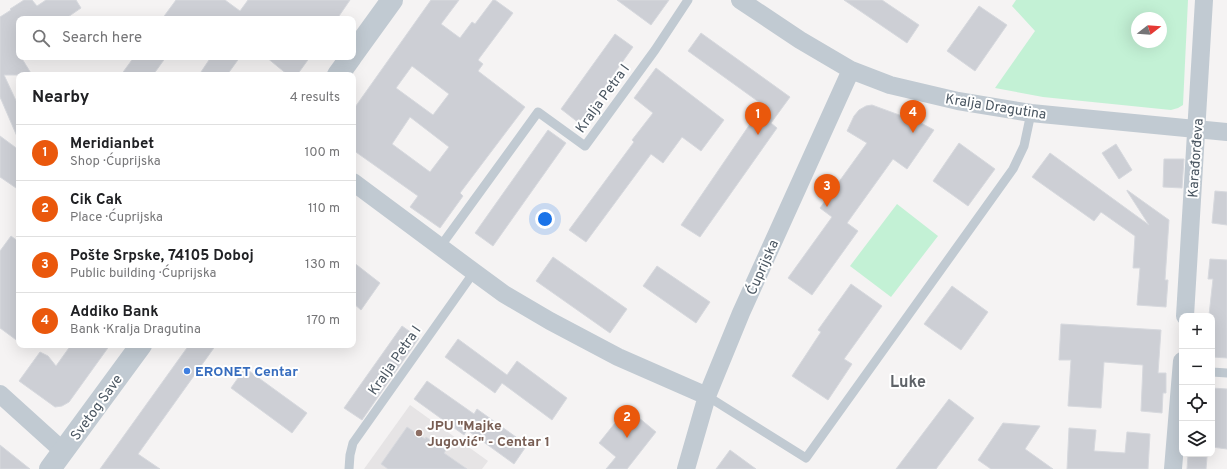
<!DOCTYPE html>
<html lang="en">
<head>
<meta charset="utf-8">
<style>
  body { margin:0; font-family:Overpass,sans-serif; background:#f6f6f6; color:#202124 }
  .controls { position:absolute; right:12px; bottom:12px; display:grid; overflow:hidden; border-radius:8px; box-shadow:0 4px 16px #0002 }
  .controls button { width:36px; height:36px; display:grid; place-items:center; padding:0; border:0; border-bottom:1px solid #e0e0e0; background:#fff; color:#202124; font:20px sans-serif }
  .compass { position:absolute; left:1131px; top:12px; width:36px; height:36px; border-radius:50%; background:#fff; box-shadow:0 4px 16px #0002; rotate:73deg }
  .you { position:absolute; left:545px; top:219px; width:14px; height:14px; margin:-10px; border:3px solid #fff; border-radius:50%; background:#1a73e8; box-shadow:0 0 0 6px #1a73e833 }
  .badge { display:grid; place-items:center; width:26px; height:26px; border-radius:50%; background:#ea580c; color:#fff; font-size:13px; font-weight:700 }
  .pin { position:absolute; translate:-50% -33px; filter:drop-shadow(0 1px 2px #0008) }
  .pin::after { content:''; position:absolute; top:21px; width:14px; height:12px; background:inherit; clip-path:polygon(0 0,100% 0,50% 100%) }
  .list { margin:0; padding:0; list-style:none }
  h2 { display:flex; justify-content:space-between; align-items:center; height:52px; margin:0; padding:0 16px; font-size:17px }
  h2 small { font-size:13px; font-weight:400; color:#757577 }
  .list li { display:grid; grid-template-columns:26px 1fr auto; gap:12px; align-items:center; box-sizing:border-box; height:56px; padding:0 16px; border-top:1px solid #e0e0e0 }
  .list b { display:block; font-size:15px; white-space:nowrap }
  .list p { margin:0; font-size:13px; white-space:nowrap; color:#757577 }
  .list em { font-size:13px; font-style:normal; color:#757577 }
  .icon { flex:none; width:22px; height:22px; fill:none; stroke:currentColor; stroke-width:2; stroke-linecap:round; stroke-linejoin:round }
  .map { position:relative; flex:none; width:1227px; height:469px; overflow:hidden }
  .search { position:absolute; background:#fff; box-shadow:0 4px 16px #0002; left:16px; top:16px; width:340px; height:44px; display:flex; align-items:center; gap:10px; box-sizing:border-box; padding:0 14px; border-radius:8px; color:#757577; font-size:15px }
  .panel { position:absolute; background:#fff; box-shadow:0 4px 16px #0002; left:16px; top:72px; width:340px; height:276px; border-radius:8px }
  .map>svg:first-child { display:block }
  .education { fill:#e6e4e5 }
  .green { fill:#c3f1d5; fill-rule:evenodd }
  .building { fill:#cdcfd5; stroke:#d7d9de; fill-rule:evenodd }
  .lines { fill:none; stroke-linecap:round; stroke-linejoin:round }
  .service { stroke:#c1cad2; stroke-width:9 }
  .minor { stroke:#c1cad2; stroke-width:18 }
  .tertiary { stroke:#c1cad2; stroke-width:22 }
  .shop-dot { fill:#3f7fe0; stroke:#fff; stroke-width:1.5 }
  .education-dot { fill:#8d6e63; stroke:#fff; stroke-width:1.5 }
  .labels { text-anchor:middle; stroke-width:4; stroke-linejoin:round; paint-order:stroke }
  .street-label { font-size:14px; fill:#4a5661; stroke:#fff }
  .shop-label { font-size:14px; font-weight:bold; fill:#366cbe; stroke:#fff; text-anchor:start }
  .education-label { font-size:14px; font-weight:bold; fill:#785e54; stroke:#fff; text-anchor:start }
  .quarter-label { font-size:16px; font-weight:bold; fill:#5f6368; stroke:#fff }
</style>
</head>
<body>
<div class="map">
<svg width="1227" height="469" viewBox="0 0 1227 469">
  <rect width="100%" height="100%" fill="#f5f3f3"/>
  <!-- education -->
  <path class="education" d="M410 405 488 461 482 469H364Z"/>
  <!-- green -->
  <path class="green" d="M1016 0H1188L1183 105 1178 108 1171 110 1043 97 995 88 1035 31 1012 6ZM1137 18H1161V42H1137Z
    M897 204 938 236 891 297 850 266Z"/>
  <!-- building -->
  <path class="building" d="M24 0H32L37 6 46 0H76L81 8 65 19H19V57H21L32 75H4L19 107V141L0 97V17L11 10 10 9Z
    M176 0H225L240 11 248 0H350L337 19H162Z
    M431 0H459L441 24 460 38 472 22 475 24 493 0H495L513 13 478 60 483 64 478 71 525 107 460 193 463 196 440 228 410 207 418 196 353 150V110ZM412 66 449 94 433 115 396 88ZM410 117 449 147 430 172 392 144Z
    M617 0H669L651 25Z
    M844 0H882L919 25 907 43Z
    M979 6 1007 25 975 71 947 51Z
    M701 33 790 97 771 123 777 128 700 237 681 225 763 105 688 51Z
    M615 34 633 47 579 123 561 109Z
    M134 57H166L153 75H121Z
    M211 57H240L227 75H199Z
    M266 57H310L297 75H288Z
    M656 68 724 120 701 151 682 137 663 163 651 154 586 242 569 230 634 142 632 140 653 113 634 98Z
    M872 105 921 123 934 130 907 169 893 159 847 223 858 231 812 295 788 278 832 217 820 208 867 143 847 131 854 116 859 110 866 106Z
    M548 130 566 143 493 246 475 233Z
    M0 136 19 150V190L0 177Z
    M959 143 995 169 968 206 933 181Z
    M1116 144 1132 170 1119 179 1102 153Z
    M1050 153 1149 225 1127 191V190L1169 220 1165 280H1168L1166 307 1137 305 1140 268H1133L1135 236 1101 212 1094 221 1032 177Z
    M1164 159H1184L1182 188 1163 187Z
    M1215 191 1227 192V225L1212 223Z
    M11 236 19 242V342L0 328V251Z
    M553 257 627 309 610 333 536 281Z
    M1210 259 1227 260V358L1212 357V315H1209L1213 279H1208Z
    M353 262 380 283 361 310 353 303Z
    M657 266 710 302 696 323 643 286Z
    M851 284 882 306 844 359 852 364 828 400 792 376 821 332 818 330Z
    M952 286 988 312 961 350 924 324Z
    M1061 324 1161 330 1158 373H1166V393H1163L1162 413 1141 411 1143 365 1104 362 1101 408 1068 406 1071 360H1059Z
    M402 326 419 338 362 420 344 408Z
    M458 339 507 375 517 361 567 398 552 420 502 383 495 393 445 357Z
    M71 345H110L69 402 62 406 55 407 19 381 40 352 48 356 56 366Z
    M189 345H216L138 454 160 469H100Z
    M245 368 307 413 292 433 231 388Z
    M427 381 474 414 477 409 527 445 514 464 467 430 464 435 414 399Z
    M1212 388 1227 389V449L1212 447Z
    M949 399 974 418 936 469H896Z
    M627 408 656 432 627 469H606L616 457 599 443Z
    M1003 423 1040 426 1025 449 1053 469H991L978 460Z
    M407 427 425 439 426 437 446 450 444 453 467 469H388L381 464Z
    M1069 428 1096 430 1094 451 1125 453 1127 432 1150 434 1148 469H1067Z
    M0 445 30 469H0Z
    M730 450 756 469H716Z
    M1188 455 1207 457 1206 469H1187Z"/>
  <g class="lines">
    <!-- service -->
    <path class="service" d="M440 247 538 112 585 146 655 50 688 0
      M1212 372 1227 373
      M707 396 806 458 1013 169 1024 146 1031 113
      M349 469 350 455 353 443 474 272"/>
    <!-- minor -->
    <path class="minor" d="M740 0 800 40 851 70 890 85 958 101 1031 113 1227 132
      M353 182 474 272 504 294 550 321 618 357 707 396
      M1185 316 1204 0
      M0 394 63 451
      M686 469 707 396 741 313 851 70
      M1173 469 1182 361"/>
    <!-- tertiary -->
    <path class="tertiary" d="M353 54 392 0
      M338 75 351 57
      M50 469 141 345"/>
  </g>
  <!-- markers -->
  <circle class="shop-dot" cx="187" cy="371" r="4"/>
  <circle class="education-dot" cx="419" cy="433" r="4"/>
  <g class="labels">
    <!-- street labels -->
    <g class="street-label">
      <text transform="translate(602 98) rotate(-54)" y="5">Kralja Petra I</text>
      <text transform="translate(996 106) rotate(9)" y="5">Kralja Dragutina</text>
      <text transform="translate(1195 158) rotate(-86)" y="5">Karađorđeva</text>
      <text transform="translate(762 267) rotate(-66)" y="5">Ćuprijska</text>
      <text transform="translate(394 360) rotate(-55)" y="5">Kralja Petra I</text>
      <text transform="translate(96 407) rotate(-54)" y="5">Svetog Save</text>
    </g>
    <!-- shop labels -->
    <g class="shop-label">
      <text x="195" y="376">ERONET Centar</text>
    </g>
    <!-- education labels -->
    <g class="education-label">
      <text x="427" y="430">JPU "Majke<tspan x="427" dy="16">Jugović" - Centar 1</tspan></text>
    </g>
    <!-- quarter labels -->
    <g class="quarter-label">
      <text x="908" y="387">Luke</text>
    </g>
  </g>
</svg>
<div class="controls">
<button>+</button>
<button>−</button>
<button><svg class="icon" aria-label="locate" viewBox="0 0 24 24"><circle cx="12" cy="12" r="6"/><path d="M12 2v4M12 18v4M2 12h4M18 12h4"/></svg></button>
<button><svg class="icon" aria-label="layers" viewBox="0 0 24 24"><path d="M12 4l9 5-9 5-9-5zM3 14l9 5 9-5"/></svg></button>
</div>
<svg class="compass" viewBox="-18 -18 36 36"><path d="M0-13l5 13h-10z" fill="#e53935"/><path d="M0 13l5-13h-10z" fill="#757577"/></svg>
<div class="you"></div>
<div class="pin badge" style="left:758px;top:135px">1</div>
<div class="pin badge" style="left:627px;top:438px">2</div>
<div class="pin badge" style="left:827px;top:207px">3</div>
<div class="pin badge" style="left:913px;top:133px">4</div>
<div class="search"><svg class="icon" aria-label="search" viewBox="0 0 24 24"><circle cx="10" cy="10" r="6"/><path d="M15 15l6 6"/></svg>Search here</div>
<section class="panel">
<h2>Nearby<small>4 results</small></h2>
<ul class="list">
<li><span class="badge">1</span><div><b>Meridianbet</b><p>Shop · Ćuprijska</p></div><em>100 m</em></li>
<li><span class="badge">2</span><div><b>Cik Cak</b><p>Place · Ćuprijska</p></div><em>110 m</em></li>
<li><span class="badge">3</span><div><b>Pošte Srpske, 74105 Doboj</b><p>Public building · Ćuprijska</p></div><em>130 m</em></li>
<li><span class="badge">4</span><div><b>Addiko Bank</b><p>Bank · Kralja Dragutina</p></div><em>170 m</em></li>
</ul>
</section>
</div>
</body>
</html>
